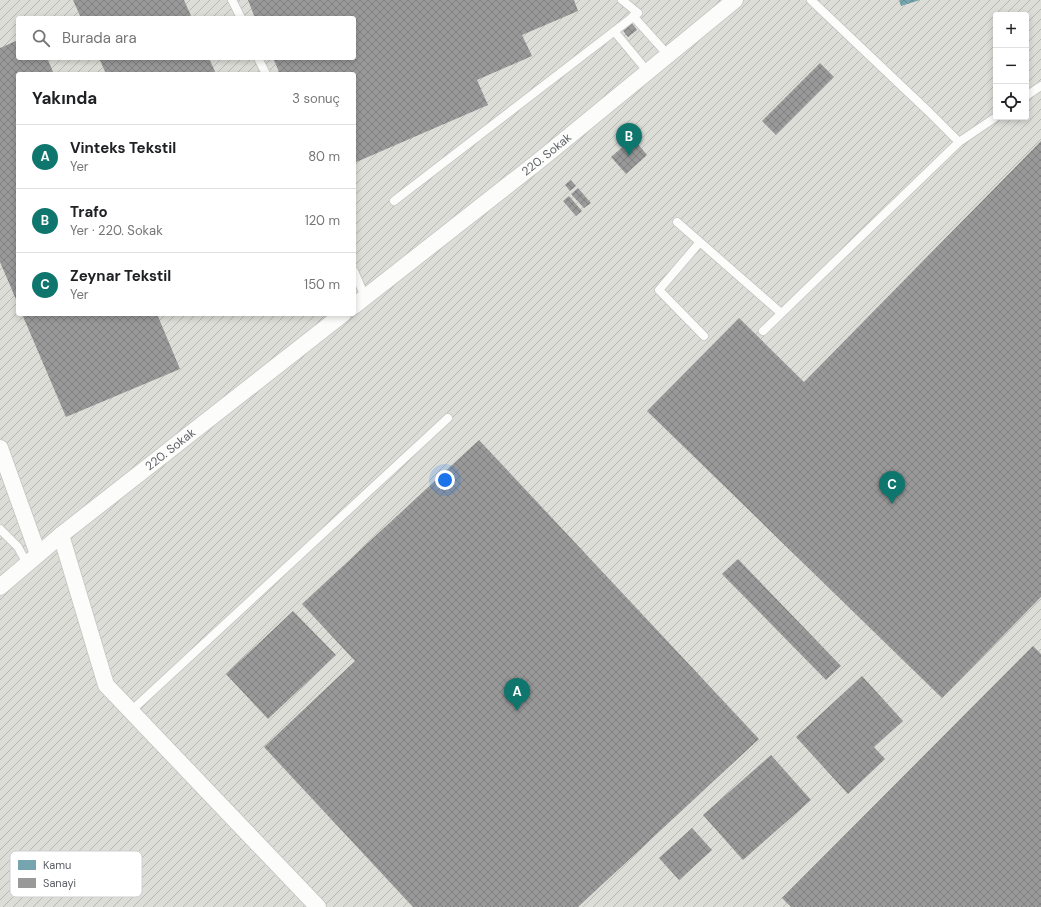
<!DOCTYPE html>
<html lang="tr">
<head>
<meta charset="utf-8">
<style>
  body { margin:0; font-family:"DM Sans",sans-serif; background:#f6f6f6; color:#202124 }
  .controls { position:absolute; right:12px; top:12px; display:grid; overflow:hidden; border-radius:4px; box-shadow:0 2px 6px #0003 }
  .controls button { width:36px; height:36px; display:grid; place-items:center; padding:0; border:0; border-bottom:1px solid #e0e0e0; background:#fff; color:#202124; font:20px sans-serif }
  .you { position:absolute; left:445px; top:480px; width:14px; height:14px; margin:-10px; border:3px solid #fff; border-radius:50%; background:#1a73e8; box-shadow:0 0 0 6px #1a73e833 }
  .badge { display:grid; place-items:center; width:26px; height:26px; border-radius:50%; background:#0f766e; color:#fff; font-size:13px; font-weight:700 }
  .pin { position:absolute; translate:-50% -33px; filter:drop-shadow(0 1px 2px #0008) }
  .pin::after { content:''; position:absolute; top:21px; width:14px; height:12px; background:inherit; clip-path:polygon(0 0,100% 0,50% 100%) }
  .list { margin:0; padding:0; list-style:none }
  h2 { display:flex; justify-content:space-between; align-items:center; height:52px; margin:0; padding:0 16px; font-size:17px }
  h2 small { font-size:13px; font-weight:400; color:#757577 }
  .list li { display:grid; grid-template-columns:26px 1fr auto; gap:12px; align-items:center; box-sizing:border-box; height:64px; padding:0 16px; border-top:1px solid #e0e0e0 }
  .list b { display:block; font-size:15px; white-space:nowrap }
  .list p { margin:0; font-size:13px; white-space:nowrap; color:#757577 }
  .list em { font-size:13px; font-style:normal; color:#757577 }
  .icon { flex:none; width:22px; height:22px; fill:none; stroke:currentColor; stroke-width:2; stroke-linecap:round; stroke-linejoin:round }
  .map { position:relative; flex:none; width:1041px; height:907px; overflow:hidden }
  .search { position:absolute; background:#fff; box-shadow:0 2px 6px #0003; left:16px; top:16px; width:340px; height:44px; display:flex; align-items:center; gap:10px; box-sizing:border-box; padding:0 14px; border-radius:4px; color:#757577; font-size:15px }
  .panel { position:absolute; background:#fff; box-shadow:0 2px 6px #0003; left:16px; top:72px; width:340px; height:244px; border-radius:4px }
  .map>svg:first-child { display:block }
  .industrial { fill:url(#industrial-furrows); fill-rule:evenodd }
  .public { fill:url(#public-cross-hatch) }
  .industry { fill:url(#industry-cross-hatch) }
  .lines { fill:none; stroke-linecap:round; stroke-linejoin:round }
  .service-casing { stroke:#c9c9c7; stroke-width:10 }
  .minor-casing { stroke:#c9c9c7; stroke-width:18 }
  .service { stroke:#fcfcfb; stroke-width:8 }
  .minor { stroke:#fcfcfb; stroke-width:16 }
  .labels { text-anchor:middle; stroke-width:4; stroke-linejoin:round; paint-order:stroke }
  .street-label { font-size:12px; fill:#5c5f65; stroke:#fff }
  .key { fill:#fff; stroke:#cecfd1; stroke-width:1 }
  .key-label { font-size:11px; fill:#5c5f65 }
</style>
</head>
<body>
<div class="map">
<svg width="1041" height="907" viewBox="0 0 1041 907">
  <defs>
    <pattern id="industrial-furrows" width="10" height="10" patternUnits="userSpaceOnUse"><rect width="10" height="10" fill="#ddddd8"/><path d="M-1 1l2-2M0 10L10 0M9 11l2-2" fill="none" stroke="#b6b6b3"/></pattern>
    <pattern id="public-cross-hatch" width="8" height="8" patternUnits="userSpaceOnUse"><rect width="8" height="8" fill="#76a5af"/><path d="M0 0l8 8M0 8l8-8" fill="none" stroke="#648a92"/></pattern>
    <pattern id="industry-cross-hatch" width="8" height="8" patternUnits="userSpaceOnUse"><rect width="8" height="8" fill="#999"/><path d="M0 0l8 8M0 8l8-8" fill="none" stroke="#808080"/></pattern>
  </defs>
  <rect width="100%" height="100%" fill="#ecece7"/>
  <!-- industrial -->
  <path class="industrial" d="M0 0H1041V907H0ZM996 15H1026V117H996ZM18 18H354V58H18ZM18 74H354V314H18Z"/>
  <!-- public -->
  <path class="public" d="M899 0H920L901 6Z"/>
  <!-- industry -->
  <path class="industry" d="M73 0H184L192 18H81Z
    M248 0H574L578 11 522 35 532 56 477 80 488 105 354 163V74H280L273 58H354V18H255Z
    M630 21 637 30 628 37 621 28Z
    M18 40V58H47L54 74H18V304L0 262V48Z
    M99 58H209L216 74H106Z
    M820 63 834 77 776 135 762 121Z
    M633 138 647 155 626 174 611 157Z
    M1041 141V597L942 698 647 411 739 318 804 382Z
    M571 180 576 186 570 191 565 185Z
    M578 188 591 203 584 208 571 194Z
    M569 196 582 211 576 216 563 201Z
    M22 314H157L180 369 66 417Z
    M479 440 759 739 578 907H413L264 747 355 661 302 604Z
    M738 559 841 666 826 680 722 574Z
    M293 611 336 655 268 719 226 674Z
    M1033 646 1041 654V907H791L782 898Z
    M862 676 903 721 874 747 885 759 848 794 796 737Z
    M771 755 811 800 743 860 703 815Z
    M692 828 712 850 679 880 659 858Z"/>
  <g class="lines">
    <defs>
      <path id="service" d="M232 0 241 18
        M811 0 929 112 959 142
        M633 16 668 55
        M614 31 648 72
        M258 58 266 74
        M1026 96 1041 86
        M394 201 638 13 622 0
        M677 222 781 313
        M700 242 659 290 704 336
        M354 271 365 297
        M763 331 959 142 996 117
        M0 529 18 547 27 564
        M131 711 448 418"/>
      <g id="minor">
        <path id="s1" d="M354 306 545 156 735 0"/>
        <path d="M0 448 38 554"/>
        <path d="M61 535 106 685 318 907"/>
        <path id="s2" d="M0 587 61 535 343 314"/>
      </g>
    </defs>
    <!-- service casing -->
    <use href="#service" class="service-casing"/>
    <!-- minor casing -->
    <use href="#minor" class="minor-casing"/>
    <!-- service -->
    <use href="#service" class="service"/>
    <!-- minor -->
    <use href="#minor" class="minor"/>
  </g>
  <g class="labels">
    <!-- street labels -->
    <g class="street-label">
      <text dy="4" stroke="none"><textPath href="#s1" startOffset="245">220. Sokak</textPath></text>
      <text dy="4" stroke="none"><textPath href="#s2" startOffset="219">220. Sokak</textPath></text>
    </g>
  </g>
  <!-- legend -->
  <rect x="10" y="851" width="132" height="46" rx="6" class="key"/>
  <rect x="18" y="860" width="18" height="10" fill="#76a5af"/>
  <rect x="18" y="878" width="18" height="10" fill="#999"/>
  <g class="key-label">
    <text x="43" y="869">Kamu</text>
    <text x="43" y="887">Sanayi</text>
  </g>
</svg>
<div class="controls">
<button>+</button>
<button>−</button>
<button><svg class="icon" aria-label="locate" viewBox="0 0 24 24"><circle cx="12" cy="12" r="6"/><path d="M12 2v4M12 18v4M2 12h4M18 12h4"/></svg></button>
</div>
<div class="you"></div>
<div class="pin badge" style="left:517px;top:711px">A</div>
<div class="pin badge" style="left:629px;top:156px">B</div>
<div class="pin badge" style="left:892px;top:504px">C</div>
<div class="search"><svg class="icon" aria-label="search" viewBox="0 0 24 24"><circle cx="10" cy="10" r="6"/><path d="M15 15l6 6"/></svg>Burada ara</div>
<section class="panel">
<h2>Yakında<small>3 sonuç</small></h2>
<ul class="list">
<li><span class="badge">A</span><div><b>Vinteks Tekstil</b><p>Yer</p></div><em>80 m</em></li>
<li><span class="badge">B</span><div><b>Trafo</b><p>Yer · 220. Sokak</p></div><em>120 m</em></li>
<li><span class="badge">C</span><div><b>Zeynar Tekstil</b><p>Yer</p></div><em>150 m</em></li>
</ul>
</section>
</div>
</body>
</html>
